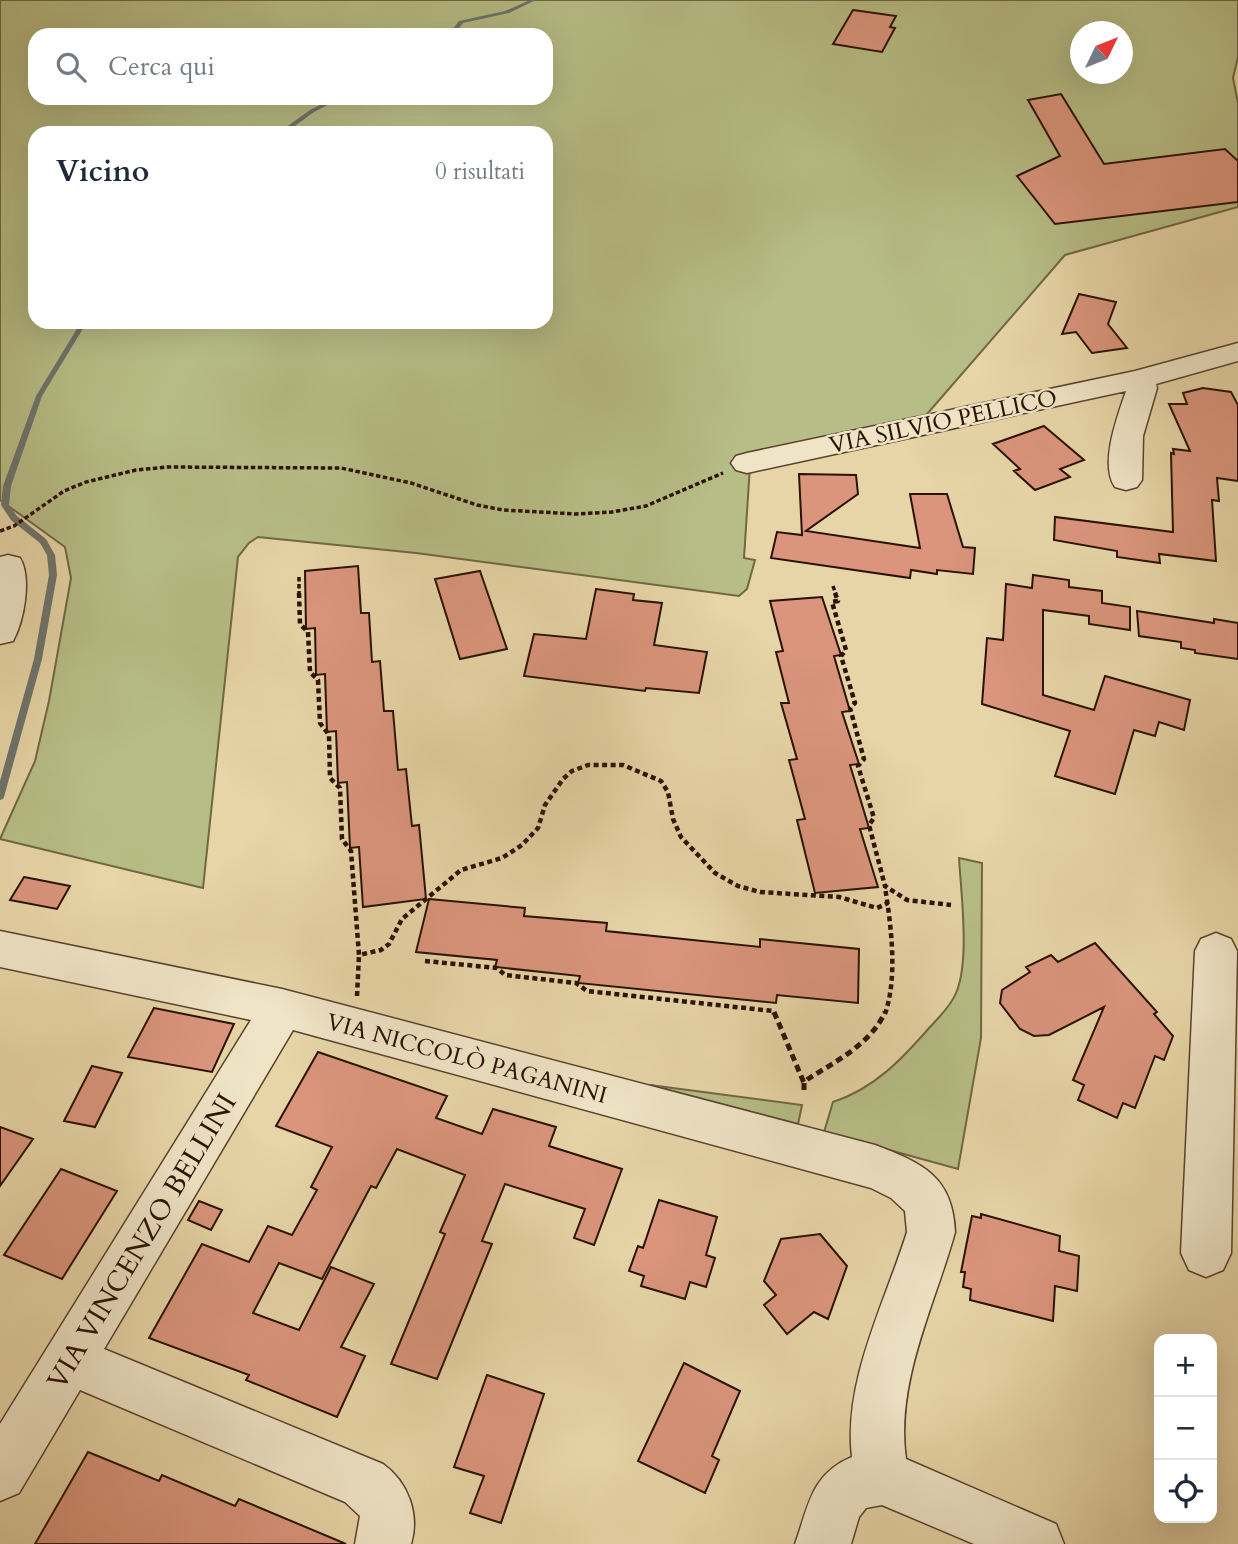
<!DOCTYPE html>
<html lang="it">
<head>
<meta charset="utf-8">
<style>
  body { margin:0; font-family:Cardo,serif; background:#f6f6f7; color:#1f2937 }
  .controls { position:absolute; right:21px; bottom:21px; display:grid; overflow:hidden; border-radius:14px; box-shadow:0 7px 28px #0002 }
  .controls button { width:63px; height:63px; display:grid; place-items:center; padding:0; border:0; border-bottom:2px solid #e0e1e3; background:#fff; color:#1f2937; font:35px sans-serif }
  .compass { position:absolute; left:1070px; top:21px; width:63px; height:63px; border-radius:50%; background:#fff; box-shadow:0 7px 28px #0002; rotate:47deg }
  .list { margin:0; padding:0; list-style:none }
  h2 { display:flex; justify-content:space-between; align-items:center; height:91px; margin:0; padding:0 28px; font-size:30px }
  h2 small { font-size:23px; font-weight:400; color:#747a83 }
  .icon { flex:none; width:38px; height:38px; fill:none; stroke:currentColor; stroke-width:2; stroke-linecap:round; stroke-linejoin:round }
  .map { position:relative; flex:none; width:1238px; height:1544px; overflow:hidden }
  .search { position:absolute; background:#fff; box-shadow:0 7px 28px #0002; left:28px; top:28px; width:525px; height:77px; display:flex; align-items:center; gap:18px; box-sizing:border-box; padding:0 24px; border-radius:21px; color:#747a83; font-size:26px }
  .panel { position:absolute; background:#fff; box-shadow:0 7px 28px #0002; left:28px; top:126px; width:525px; height:203px; border-radius:21px }
  .map>svg:first-child { display:block }
  .green { fill:#b7bd86; stroke:#706745; stroke-width:2; fill-rule:evenodd }
  .lines { fill:none; stroke-linecap:round; stroke-linejoin:round }
  .stream { fill:#6d746c; fill-rule:evenodd }
  .building { fill:#da957c; stroke:#2a1104; stroke-width:2 }
  .minor-casing { stroke:#59422d; stroke-width:3 }
  .path-far2 { stroke:#2a1104; stroke-width:3.5; stroke-dasharray:4.5 2.5; stroke-linecap:butt }
  .path-far1 { stroke:#2a1104; stroke-width:4.5; stroke-dasharray:5 3.5; stroke-linecap:butt }
  .path { stroke:#2a1104; stroke-width:5; stroke-dasharray:7 4.5; stroke-linecap:butt }
  .minor { fill:#efe4c6; fill-rule:evenodd }
  .labels { text-anchor:middle; stroke-width:5; stroke-linejoin:round; paint-order:stroke }
  .street-label { font-size:23px; fill:#2a1104; stroke:#efe4c6 }
  .near-street-label { font-size:28px; fill:#2a1104; stroke:#efe4c6 }
</style>
</head>
<body>
<div class="map">
<svg width="1238" height="1544" viewBox="0 0 1238 1544">
  <rect width="100%" height="100%" fill="#e7d5a7"/>
  <filter id="stains"><feTurbulence type="fractalNoise" baseFrequency=".00286" numOctaves="4"/><feColorMatrix values="0 0 0 0 .2 0 0 0 0 .09 0 0 0 0 .02 0 0 0 .5 -.17"/></filter>
  <radialGradient id="worn" r=".72"><stop offset=".6" stop-color="#630" stop-opacity="0"/><stop offset="1" stop-color="#630" stop-opacity=".3"/></radialGradient>
  <!-- green -->
  <path class="green" d="M0 0H1238V57L1233 78 1238 103V207L1065 255 921 421 750 466 744 558 755 560 747 589 739 596 416 553 258 537 249 543 238 557 203 888 0 839 35 761 49 701 71 578 65 547 0 500ZM1080 32H1122V74H1080ZM35 35H546V98H35ZM35 133H546V322H35Z
    M959 858 982 863 981 1038 958 1169 824 1132 833 1102C875 1088 901 1060 930 1027 939 1017 951 1006 956 993 970 961 961 893 959 858Z
    M650 1085 802 1105 798 1124Z"/>
  <g class="lines">
    <!-- stream -->
    <path class="stream" d="M530 0H536L509 13 463 23 454 35H448L459 21 505 11Z
      M334 98H341L314 112 285 133H278L310 110Z
      M81 322H87L42 396 11 486 9 505 17 516 46 539 55 555 57 575 42 659 4 797 3 799 0 800V781L34 659 49 575 47 555 40 543 11 520 1 505 3 486 36 396Z"/>
  </g>
  <!-- building -->
  <path class="building" d="M853 10 896 16 890 27 895 28 882 52 833 44Z
    M1061 94 1104 164 1225 149 1238 161V202L1055 224 1017 176 1060 156 1028 100Z
    M1079 294 1116 302 1108 324 1127 348 1092 353 1076 332 1062 334Z
    M1203 388 1231 392 1238 405V481L1217 478 1219 501 1212 500 1216 561 1159 554 1160 563 1117 557V551L1054 540 1055 517 1173 532 1171 453 1174 454 1173 449 1190 451 1169 404H1187L1183 393Z
    M1044 426 1084 460 1060 469 1070 477 1035 490 1014 471 1020 469 993 444Z
    M799 474 856 475 858 494 806 531 920 548 910 494H947L963 547 975 548 973 574 937 570V574L911 570 910 578 771 558 777 532 802 535Z
    M358 566 361 613H369L372 662 380 661 384 711H393L398 770 406 769 412 826 419 825 426 899 363 907 359 847 350 848 347 782 338 783 336 731 327 732 325 674 316 675 315 628 306 629 305 571Z
    M480 571 507 649 460 659 435 579Z
    M1033 575 1069 580V587L1102 591V603L1130 607V630L1089 624V616L1043 610V695L1094 710 1105 676 1190 700 1184 730 1159 722 1155 736 1134 730 1115 794 1055 776 1070 731 982 704 987 638 1003 640 1006 584 1032 588Z
    M596 589 634 594 633 600 662 603 654 645 707 652 699 693 646 688 645 691 524 676 534 634 586 639Z
    M822 597 841 655 834 656 850 711 842 712 859 764 850 765 869 828 860 829 878 887 815 893 797 820 805 819 789 760 797 759 781 703H789L776 652 783 651 770 601Z
    M1137 611 1214 623V619L1238 623V659L1195 653V650L1181 648V642L1139 636Z
    M24 877 70 886 57 909 10 900Z
    M429 899 525 908 524 916 607 923 606 931 760 947V939L859 949 858 1003 777 995 776 1003 578 983 580 976 495 967 497 960 416 952Z
    M1095 943 1157 1012 1154 1014 1173 1036 1164 1060 1155 1056 1135 1108 1123 1103 1117 1118 1078 1100 1084 1085 1073 1080 1104 1007 1049 1035 1034 1036 1020 1029 1000 1003 1002 990 1030 972 1026 967 1051 955 1058 962Z
    M154 1008 234 1024 212 1072 128 1057Z
    M318 1052 447 1096 436 1118 482 1134 493 1109 556 1127 549 1146 622 1169 594 1245 574 1238 585 1209 505 1184 482 1241 492 1244 437 1379 391 1364 445 1234 440 1232 465 1175 397 1149 376 1188 371 1186 322 1279 279 1263 253 1313 299 1330 331 1267 374 1284 341 1347 365 1356 337 1417 246 1380 249 1375 149 1338 202 1244 249 1262 268 1226 292 1235 317 1190 311 1187 332 1147 276 1126Z
    M92 1066 122 1073 95 1127 64 1121Z
    M0 1127 33 1139 0 1186Z
    M61 1169 117 1191 62 1279 4 1255Z
    M659 1200 717 1217 706 1255 715 1258 706 1287 690 1282 685 1299 641 1286 644 1276 629 1271 638 1246 643 1248Z
    M199 1201 222 1210 211 1230 188 1220Z
    M981 1214 1060 1236 1059 1251 1079 1256 1077 1291 1055 1286 1053 1321 970 1300 971 1289 963 1287 965 1272H961L972 1216 981 1218Z
    M820 1234 847 1266 828 1319 814 1312 787 1334 764 1305 776 1295 764 1281 781 1239Z
    M684 1363 740 1391 712 1456 719 1460 705 1493 638 1461Z
    M487 1375 544 1394 501 1523 470 1513 484 1476 454 1467Z
    M88 1452 159 1481 162 1475 235 1506 239 1499 346 1544H35Z"/>
  <g class="lines">
    <defs>
      <path id="minor" d="M1238 343V361L1156 384 1157 388 1143 436 1142 480 1137 487 1126 490 1115 487C1099 464 1118 415 1126 391L747 473 736 470 731 463 736 456 747 453 1135 371Z
        M8 555 20 558C32 578 24 621 13 641L0 644V557Z
        M0 931 282 989 875 1145C922 1163 953 1176 955 1232 935 1305 895 1382 906 1459L1056 1524 1064 1544H974L882 1505 866 1508 859 1517 851 1544H795C809 1505 811 1474 852 1457 843 1381 885 1303 907 1232L905 1211 891 1198 871 1188 293 1030 104 1349 383 1464C408 1482 420 1514 411 1544H355L360 1516 345 1502 80 1390 19 1493 0 1501V1424L251 1020 0 967Z
        M1216 933 1231 939 1237 951 1231 1253 1223 1270 1206 1277 1189 1270 1181 1253 1195 951 1201 939Z"/>
    </defs>
    <!-- minor casing -->
    <use href="#minor" class="minor-casing"/>
    <!-- path-far2 -->
    <path class="path-far2" d="M0 531 14 526 64 491 86 482 136 470 168 467 341 468 411 483 477 505 503 510 576 514 612 512 646 506 723 473
      M299 577V595
      M833 586 836 595"/>
    <!-- path-far1 -->
    <path class="path-far1" d="M299 593 300 624 308 632 310 672 318 680 320 723 329 735 330 778 340 788 342 839 351 851 359 955 381 950 389 944 402 919 461 870 502 858 522 845 538 828 545 805 563 779 572 771 588 765H623L661 781 668 792 673 819 681 837 715 873 738 886 760 892 839 897 877 908 888 903
      M835 593 838 601 832 602 846 650 841 656 855 703 850 708 864 759 858 766 874 818 869 825 885 886 907 900 951 905
      M425 961 497 968 505 975 576 983 587 991 773 1011 774 1014
      M357 996 359 955
      M885 1014C898 976 891 926 885 887"/>
    <!-- path -->
    <path class="path" d="M774 1012 804 1083
      M804 1090V1083L808 1079C836 1061 871 1044 885 1012"/>
    <!-- minor -->
    <use href="#minor" class="minor"/>
  </g>
  <g class="labels">
    <!-- street labels -->
    <g class="street-label">
      <text transform="translate(943 421) rotate(-12)" y="8">VIA SILVIO PELLICO</text>
      <text transform="translate(467 1058) rotate(15)" y="8">VIA NICCOLÒ PAGANINI</text>
    </g>
    <!-- near-street labels -->
    <g class="near-street-label">
      <text transform="translate(141 1241) rotate(-59)" y="10">VIA VINCENZO BELLINI</text>
    </g>
  </g>
  <rect width="100%" height="100%" filter="url(#stains)"/>
  <rect width="100%" height="100%" fill="url(#worn)"/>
</svg>
<div class="controls">
<button>+</button>
<button>−</button>
<button><svg class="icon" aria-label="locate" viewBox="0 0 24 24"><circle cx="12" cy="12" r="6"/><path d="M12 2v4M12 18v4M2 12h4M18 12h4"/></svg></button>
</div>
<svg class="compass" viewBox="-18 -18 36 36"><path d="M0-13l5 13h-10z" fill="#e53935"/><path d="M0 13l5-13h-10z" fill="#747a83"/></svg>
<div class="search"><svg class="icon" aria-label="search" viewBox="0 0 24 24"><circle cx="10" cy="10" r="6"/><path d="M15 15l6 6"/></svg>Cerca qui</div>
<section class="panel">
<h2>Vicino<small>0 risultati</small></h2>
<ul class="list">
</ul>
</section>
</div>
</body>
</html>
